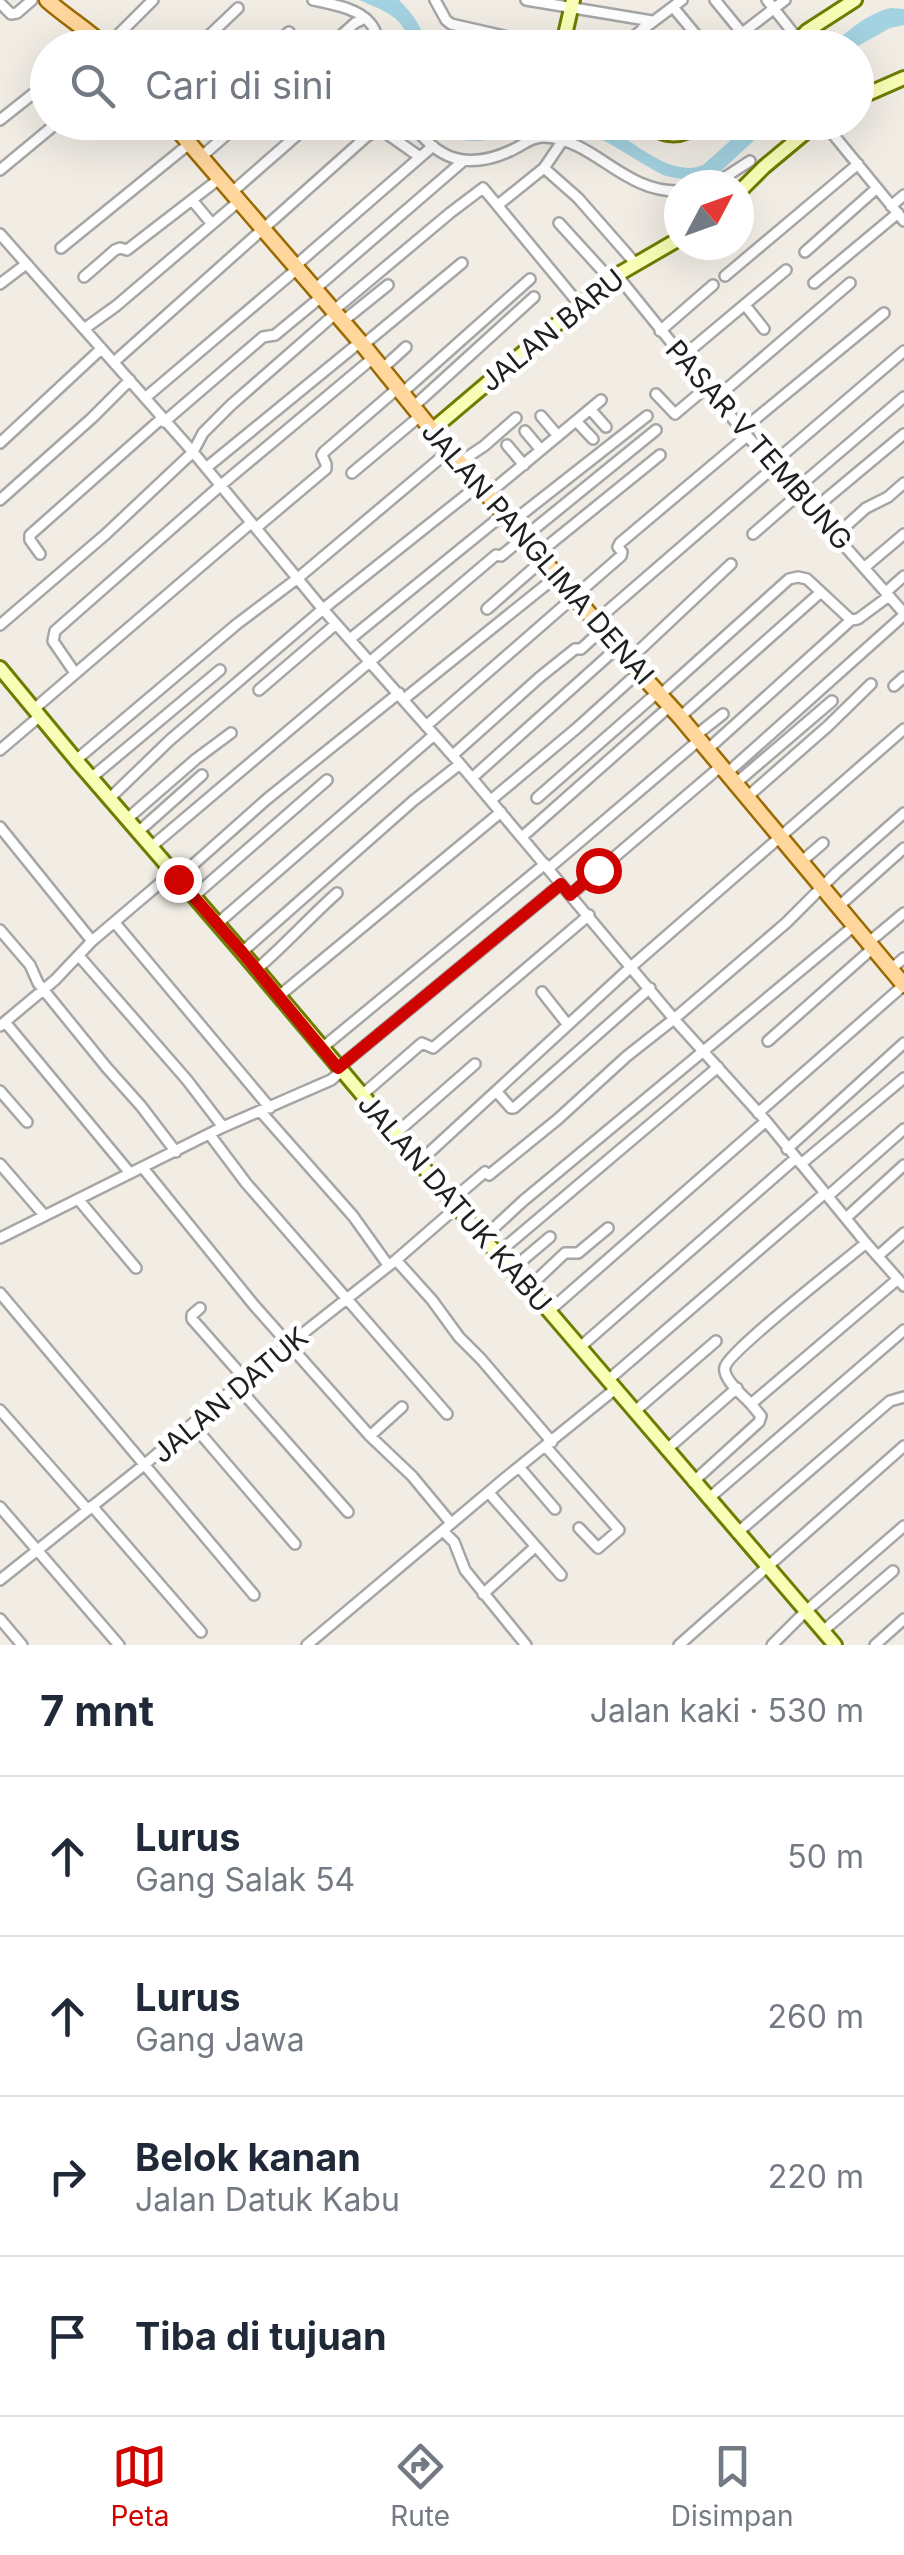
<!DOCTYPE html>
<html lang="id">
<head>
<meta charset="utf-8">
<style>
  body { margin:0; font-family:Inter,sans-serif; background:#f6f6f7; color:#1f2937 }
  .compass { position:absolute; left:664px; top:170px; width:90px; height:90px; border-radius:50%; background:#fff; box-shadow:0 10px 40px #0002; rotate:49deg }
  .stop { position:absolute; width:30px; height:30px; margin:-22px; border:8px solid #cf0300; border-radius:50%; background:#fff }
  .stop.end { background:#cf0300; border-color:#fff; box-shadow:0 2px 10px #0008 }
  .list { margin:0; padding:0; list-style:none }
  h2 { display:flex; justify-content:space-between; align-items:center; height:130px; margin:0; padding:0 40px; font-size:42px }
  h2 small { font-size:32px; font-weight:400; color:#747a83 }
  .list li { display:grid; grid-template-columns:65px 1fr auto; gap:30px; align-items:center; box-sizing:border-box; height:160px; padding:0 40px; border-top:2px solid #e0e1e3 }
  .list b { display:block; font-size:38px; white-space:nowrap }
  .list p { margin:0; font-size:32px; white-space:nowrap; color:#747a83 }
  .list em { font-size:32px; font-style:normal; color:#747a83 }
  .icon { flex:none; width:55px; height:55px; fill:none; stroke:currentColor; stroke-width:2; stroke-linecap:round; stroke-linejoin:round }
  .map { position:relative; flex:none; width:904px; height:1645px; overflow:hidden }
  .search { position:absolute; background:#fff; box-shadow:0 10px 40px #0002; left:30px; right:30px; top:30px; height:110px; display:flex; align-items:center; gap:25px; box-sizing:border-box; padding:0 35px; border-radius:55px; color:#747a83; font-size:38px }
  .sheet { height:770px; background:#fff }
  nav { display:flex; justify-content:space-around; align-items:center; box-sizing:border-box; height:140px; border-top:2px solid #e0e1e3; background:#fff; font-size:28px; color:#747a83 }
  nav a { display:grid; justify-items:center; gap:5px }
  nav .on { color:#cf0300 }
  .map>svg:first-child { display:block }
  .water { fill:#a3d2e1 }
  .lines { fill:none; stroke-linecap:round; stroke-linejoin:round }
  .street-casing { stroke:#a6a6a6; stroke-width:14 }
  .secondary-casing { stroke:#6e7d00; stroke-width:18 }
  .primary-casing { stroke:#9b6a00; stroke-width:19 }
  .street { stroke:#fff; stroke-width:9 }
  .secondary { stroke:#f9feb6; stroke-width:12 }
  .primary { stroke:#ffd69c; stroke-width:14 }
  .route { stroke:#cf0300; stroke-width:12 }
  .labels { text-anchor:middle; stroke-width:10; stroke-linejoin:round; paint-order:stroke }
  .street-label { font-size:28px; fill:#1f1f1f; stroke:#fff }
</style>
</head>
<body>
<div class="map">
<svg width="904" height="1645" viewBox="0 0 904 1645">
  <rect width="100%" height="100%" fill="#f1ede5"/>
  <!-- water -->
  <path class="water" d="M359 0H399C412 13 424 29 427 47H408C409 18 382 10 359 0Z
    M891 8 904 9V25L890 28 856 47H830C846 32 868 13 891 8Z
    M486 123C506 122 593 119 604 125 631 139 671 179 703 165L750 123H773L722 170C705 181 683 181 663 175 622 154 582 118 533 124 522 125 513 131 503 135 478 146 449 142 430 123Z"/>
  <g class="lines">
    <defs>
      <path id="street" d="M313 0C331 4 358 8 370 23 376 29 378 40 381 48
        M435 0 446 20 451 24 557 48
        M526 0 652 21
        M715 0 742 33
        M767 0 798 39
        M0 3 11 14 17 13 32 0
        M673 7 707 48
        M643 28 659 48
        M564 40 602 48
        M106 47 153 0
        M196 48 238 8
        M271 48 289 32
        M327 48 355 23 365 18
        M618 48 682 0
        M723 48 785 0
        M0 120 48 82
        M411 122C438 161 468 170 510 151 522 146 532 136 545 137 595 140 623 192 679 191
        M823 122 904 221
        M201 157 241 122
        M544 168 578 198 635 263
        M0 170 58 122
        M713 185 750 161
        M231 193 312 122
        M192 200 212 224
        M498 205 544 168 563 140
        M891 206 904 195
        M559 223 610 279
        M0 234 193 452 321 607 460 764 674 1019 766 1121 866 1243 904 1286
        M61 248 189 144
        M805 252 877 188
        M295 266 433 146
        M616 274 742 430 904 613
        M725 276 858 164
        M84 277 115 250 120 248 127 250 219 179
        M814 283 898 213
        M0 284 25 265
        M315 289 462 162
        M745 305 764 329
        M333 311 450 213 483 188 579 304
        M342 322 388 285
        M84 329 116 306 238 202
        M660 331 713 285
        M363 345 462 263
        M682 357 786 270
        M114 362 366 137 376 131H383L420 157
        M382 369 406 347
        M402 393 530 279
        M656 394 675 414 707 387
        M145 398 297 269
        M716 398 850 283
        M413 407 534 297
        M590 409 606 427
        M541 416 558 436
        M576 421 593 439
        M164 422 263 337 275 335 321 297
        M742 430 884 313
        M525 431 541 450
        M0 443 100 350
        M507 445 524 465
        M460 462 484 446 516 418
        M772 464 904 351
        M206 468 360 342
        M352 473 420 416
        M795 490 904 397
        M488 494 601 400
        M0 500 92 418 130 380
        M814 509 904 434
        M512 522 647 416
        M256 528 326 469V464L322 455 324 452 398 388
        M753 534 799 494
        M836 535 866 508 888 497 904 483
        M539 553 660 455
        M40 554 30 540V535L161 419
        M865 567 904 534
        M886 592 904 576
        M487 609 544 559
        M596 621 774 467
        M0 625 106 534 193 452 203 433 231 405 335 314
        M350 639 505 513
        M629 660 731 564
        M75 673 53 641 55 631 220 486 373 358
        M894 686 904 677
        M259 690 336 624
        M660 695 789 579 798 577 807 579 851 620 858 619 889 596
        M404 699 557 576
        M34 709 251 523
        M680 717 821 592
        M426 726 621 556 622 552 618 547 620 543 747 436
        M695 736 723 714
        M0 750 40 716
        M707 750 851 620
        M453 755 540 677 575 649H581L603 629
        M76 760 237 624 298 578 450 450
        M726 774 904 615
        M91 778 220 670
        M472 778 618 647
        M735 784 832 701
        M537 798 658 692
        M746 798 828 726 871 684
        M109 799 170 740 323 609 480 484
        M491 800 577 728 639 672
        M127 819 196 759 231 733
        M0 827 92 941
        M138 832 202 775
        M522 837 670 706
        M151 847 496 555 501 556 656 430
        M801 862 823 843
        M549 868 698 741
        M177 879 267 799 399 693
        M570 895 720 767
        M193 897 327 780
        M838 907 904 848
        M115 923 270 1108
        M217 924 434 735
        M0 930 30 965 38 983 107 1068 141 1106 176 1152
        M868 943 904 913
        M242 952 413 801 460 764
        M79 956 187 1080 223 1127
        M257 969C285 945 309 918 337 893
        M891 969 904 958
        M542 992 568 1025
        M279 996 501 812
        M5 1022 130 1173
        M0 1026 55 980 92 941 172 873
        M768 1041 873 948
        M322 1048 545 864
        M338 1068 561 884
        M0 1091 27 1122
        M496 1091 511 1108H514L650 988
        M362 1095 422 1043 433 1048 589 915
        M261 1112 353 1216 388 1265
        M758 1113 904 985
        M395 1134 475 1064
        M210 1135 246 1183 447 1414
        M787 1149 904 1043
        M419 1162 632 966 904 729
        M0 1164 44 1215
        M801 1164 904 1078
        M143 1168 253 1304 370 1436 412 1476 451 1523
        M828 1196 904 1129
        M78 1199 136 1268
        M452 1200 485 1172 489 1175 558 1119 627 1056 674 1019 786 923 836 873 904 813
        M846 1218 904 1165
        M0 1238 223 1127 331 1080 342 1071
        M483 1238 523 1201 854 926
        M497 1254 718 1067
        M878 1256 904 1233
        M396 1260 432 1300 459 1337 481 1359 552 1442
        M511 1270 550 1237
        M528 1288 565 1253H578L608 1228
        M0 1293 254 1595
        M200 1308 192 1315V1319L245 1379
        M549 1311 766 1121
        M579 1348 796 1158
        M607 1381 825 1193
        M237 1386 348 1512
        M751 1404C744 1396 722 1379 725 1367 729 1351 846 1260 866 1243
        M0 1410 88 1510
        M634 1412 716 1341
        M193 1425 295 1544
        M370 1436 402 1407
        M546 1447 619 1530 598 1548 579 1528
        M666 1450 737 1388
        M519 1467 555 1509
        M693 1482 759 1422 761 1416 751 1404 898 1279
        M489 1493 561 1575
        M708 1499 904 1330
        M92 1506 201 1632
        M0 1507 119 1645
        M443 1531 454 1542 465 1570 526 1645
        M737 1533 890 1401 904 1397
        M0 1580 144 1465 245 1379 396 1260 457 1207
        M483 1594 535 1547
        M0 1619 22 1645
        M823 1631 893 1571
        M307 1645 504 1479 614 1390
        M679 1645 904 1446
        M772 1645 806 1611 904 1526
        M875 1645 904 1619"/>
      <path id="secondary" d="M562 48 573 0
        M790 48 807 31 855 0
        M856 99 904 78
        M640 122C664 136 679 141 702 122
        M739 192 764 167 818 122
        M432 430 610 279 679 239
        M0 668 76 760 242 952 483 1238 549 1311 835 1645"/>
      <path id="primary" d="M47 0C66 17 88 30 107 48
        M171 122 363 345 432 430 639 672 680 717 904 985"/>
    </defs>
    <!-- street casing -->
    <use href="#street" class="street-casing"/>
    <!-- secondary casing -->
    <use href="#secondary" class="secondary-casing"/>
    <!-- primary casing -->
    <use href="#primary" class="primary-casing"/>
    <!-- street -->
    <use href="#street" class="street"/>
    <!-- secondary -->
    <use href="#secondary" class="secondary"/>
    <!-- primary -->
    <use href="#primary" class="primary"/>
  </g>
  <g class="lines">
    <!-- route -->
    <path class="route" d="M178 879 242 952 338 1068 561 884 570 895 598 870"/>
  </g>
  <g class="labels">
    <!-- street labels -->
    <g class="street-label">
      <text transform="translate(552 330) rotate(-39)" y="10">JALAN BARU</text>
      <text transform="translate(759 445) rotate(49)" y="10">PASAR V TEMBUNG</text>
      <text transform="translate(538 553) rotate(49)" y="10">JALAN PANGLIMA DENAI</text>
      <text transform="translate(455 1203) rotate(49)" y="10">JALAN DATUK KABU</text>
      <text transform="translate(230 1395) rotate(-40)" y="10">JALAN DATUK</text>
    </g>
  </g>
</svg>
<svg class="compass" viewBox="-18 -18 36 36"><path d="M0-13l5 13h-10z" fill="#e53935"/><path d="M0 13l5-13h-10z" fill="#747a83"/></svg>
<div class="stop" style="left:598px;top:870px"></div>
<div class="stop end" style="left:178px;top:879px"></div>
<div class="search"><svg class="icon" aria-label="search" viewBox="0 0 24 24"><circle cx="10" cy="10" r="6"/><path d="M15 15l6 6"/></svg>Cari di sini</div>
</div>
<section class="sheet">
<h2>7 mnt<small>Jalan kaki · 530 m</small></h2>
<ul class="list">
<li><svg class="icon" aria-label="ahead" viewBox="0 0 24 24"><path d="M12 20V5M6 11l6-6 6 6"/></svg><div><b>Lurus</b><p>Gang Salak 54</p></div><em>50 m</em></li>
<li><svg class="icon" aria-label="ahead" viewBox="0 0 24 24"><path d="M12 20V5M6 11l6-6 6 6"/></svg><div><b>Lurus</b><p>Gang Jawa</p></div><em>260 m</em></li>
<li><svg class="icon" aria-label="right" viewBox="0 0 24 24"><path d="M7 20v-9h11M14 6l5 5-5 5"/></svg><div><b>Belok kanan</b><p>Jalan Datuk Kabu</p></div><em>220 m</em></li>
<li><svg class="icon" aria-label="arrive" viewBox="0 0 24 24"><path d="M6 21V4h12l-3 4 3 4H6"/></svg><div><b>Tiba di tujuan</b></div></li>
</ul>
</section>
<nav>
<a class="on"><svg class="icon" aria-label="map" viewBox="0 0 24 24"><path d="M3 6l6-2 6 2 6-2v14l-6 2-6-2-6 2zM9 4v14M15 6v14"/></svg>Peta</a>
<a><svg class="icon" aria-label="directions" viewBox="0 0 24 24"><path d="M12 3l9 9-9 9-9-9zM9 14v-3h6M13 9l2 2-2 2"/></svg>Rute</a>
<a><svg class="icon" aria-label="saved" viewBox="0 0 24 24"><path d="M7 4h10v16l-5-4-5 4z"/></svg>Disimpan</a>
</nav>
</body>
</html>
